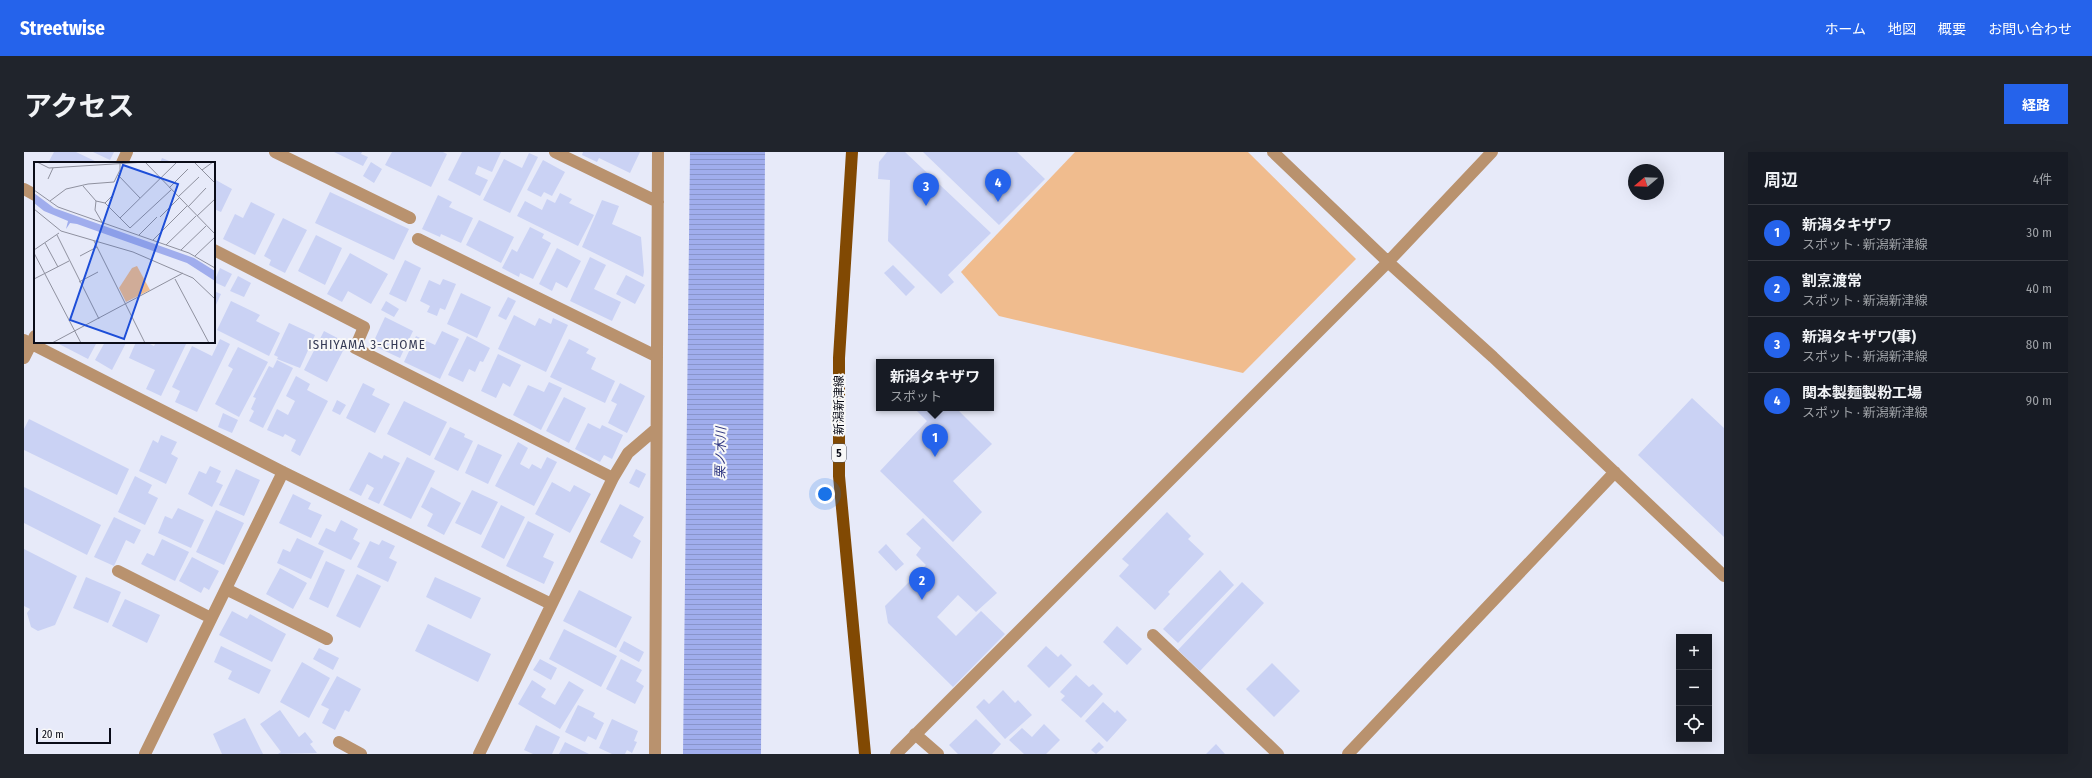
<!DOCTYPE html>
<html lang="ja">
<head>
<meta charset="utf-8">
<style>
  body { margin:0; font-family:"Fira Sans Condensed","Noto Sans JP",sans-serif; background:#20242c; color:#f1f3f6 }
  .controls { position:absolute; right:12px; bottom:12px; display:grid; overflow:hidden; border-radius:0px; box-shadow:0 4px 16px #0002 }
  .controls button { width:36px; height:36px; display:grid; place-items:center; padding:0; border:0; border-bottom:1px solid #363941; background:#171b24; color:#f1f3f6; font:20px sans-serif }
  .compass { position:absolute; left:1604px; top:12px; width:36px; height:36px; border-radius:50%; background:#171b24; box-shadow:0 4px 16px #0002; rotate:251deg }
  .scale { position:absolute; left:12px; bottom:10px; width:75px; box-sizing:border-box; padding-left:4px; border:2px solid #0a0c18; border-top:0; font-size:11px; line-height:14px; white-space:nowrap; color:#0a0c18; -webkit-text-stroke:3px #f8f8f8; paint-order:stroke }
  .you { position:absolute; left:801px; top:342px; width:14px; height:14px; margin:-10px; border:3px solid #fff; border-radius:50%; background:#1a73e8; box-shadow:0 0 0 6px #1a73e833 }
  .badge { display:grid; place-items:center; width:26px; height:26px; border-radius:50%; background:#2563eb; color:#fff; font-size:13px; font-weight:700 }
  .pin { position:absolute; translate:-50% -33px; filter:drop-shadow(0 1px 2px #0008) }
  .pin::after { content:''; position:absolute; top:21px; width:14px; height:12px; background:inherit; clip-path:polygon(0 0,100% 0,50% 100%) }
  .popup { position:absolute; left:852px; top:207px; width:118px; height:52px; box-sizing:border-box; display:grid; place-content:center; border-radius:0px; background:#171b24; filter:drop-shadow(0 1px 3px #0005); font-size:13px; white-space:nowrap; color:#9ea1a6 }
  .popup b { font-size:15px; color:#f1f3f6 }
  .popup::after { content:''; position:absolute; left:50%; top:100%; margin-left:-8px; border:8px solid transparent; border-top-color:#171b24 }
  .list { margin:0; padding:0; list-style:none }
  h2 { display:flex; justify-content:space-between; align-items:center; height:52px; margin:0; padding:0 16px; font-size:17px }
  h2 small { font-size:13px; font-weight:400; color:#9ea1a6 }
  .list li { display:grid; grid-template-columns:26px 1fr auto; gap:12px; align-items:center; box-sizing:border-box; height:56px; padding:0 16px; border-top:1px solid #363941 }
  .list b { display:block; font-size:15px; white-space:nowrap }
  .list p { margin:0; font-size:13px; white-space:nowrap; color:#9ea1a6 }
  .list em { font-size:13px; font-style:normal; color:#9ea1a6 }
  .icon { flex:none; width:22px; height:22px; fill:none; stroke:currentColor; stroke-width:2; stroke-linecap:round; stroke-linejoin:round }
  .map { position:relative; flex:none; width:1700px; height:602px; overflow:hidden; border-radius:0px }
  header { display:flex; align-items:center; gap:24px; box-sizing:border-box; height:56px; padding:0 20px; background:#2563eb; color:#fff }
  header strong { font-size:19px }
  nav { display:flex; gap:22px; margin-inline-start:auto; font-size:14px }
  .intro { display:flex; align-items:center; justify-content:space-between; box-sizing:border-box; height:96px; padding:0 24px }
  h1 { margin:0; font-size:28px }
  .button { padding:10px 18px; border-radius:0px; background:#2563eb; color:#fff; font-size:14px; font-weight:700 }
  main { display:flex; gap:24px; padding:0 24px }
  aside { flex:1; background:#171b24; border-radius:0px; box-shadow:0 4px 16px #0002 }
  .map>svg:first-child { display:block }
  .garden { fill:#f0bc8e }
  .water { fill:url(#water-rules) }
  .building { fill:#cad2f4 }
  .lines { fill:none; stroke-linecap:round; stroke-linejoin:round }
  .street { stroke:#b9926e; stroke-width:12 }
  .primary { stroke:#814903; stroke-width:12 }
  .labels { text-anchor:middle; stroke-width:4; stroke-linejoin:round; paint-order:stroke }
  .shield { fill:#f8f8f8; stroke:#51535b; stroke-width:1 }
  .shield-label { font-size:11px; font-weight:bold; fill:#0a0c18 }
  .street-label { font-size:12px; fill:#0a0c18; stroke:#f8f8f8 }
  .neighbourhood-label { font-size:13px; letter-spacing:1px; fill:#343954; stroke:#f8f8f8 }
  .water-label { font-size:13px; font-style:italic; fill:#323983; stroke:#f8f8f8 }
  .inset-road { fill:none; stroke:#8f919f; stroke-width:1 }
  .view { fill:#1d4ed8; fill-opacity:0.15; stroke:#1d4ed8; stroke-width:2 }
  .inset-edge { fill:none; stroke:#0a0c18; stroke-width:2 }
</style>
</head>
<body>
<header>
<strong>Streetwise</strong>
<nav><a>ホーム</a><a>地図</a><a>概要</a><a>お問い合わせ</a></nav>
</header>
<div class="intro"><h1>アクセス</h1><a class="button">経路</a></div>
<main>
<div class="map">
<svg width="1700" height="602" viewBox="0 0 1700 602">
  <defs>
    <pattern id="water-rules" width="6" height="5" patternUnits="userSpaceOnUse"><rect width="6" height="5" fill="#a0aded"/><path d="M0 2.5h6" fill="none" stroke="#8894ca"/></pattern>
  </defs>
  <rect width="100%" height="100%" fill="#e7eaf9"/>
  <!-- garden -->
  <path class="garden" d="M1051 0H1224L1332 107 1219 221 975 164 937 120Z"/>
  <!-- water -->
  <path class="water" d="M666 0H741L737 602H659Z"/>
  <!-- building -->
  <path class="building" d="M30 0H52L75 11H24Z
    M69 0H90L86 8Z
    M310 0H338L337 2 344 5 339 14Z
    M368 0H419L423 2 407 35 361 13Z
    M438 0H477L468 20 454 14 451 22 464 28 456 44 424 28Z
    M559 0H616L606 21 575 6 573 10 558 3Z
    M863 0H881L967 81 924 123 930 130 917 142 864 89 866 28 854 27 855 10Z
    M899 0H993L1021 27 975 73Z
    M505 1 514 5 486 61 459 48 480 7 498 16Z
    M138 6 150 11H136Z
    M519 8 541 20 528 44 520 40 517 45 503 38Z
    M347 10 358 17 350 31 339 24Z
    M190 27 208 37 197 60 190 57Z
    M306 40 385 77 370 108 291 71Z
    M536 41 548 47 545 51 570 63 554 94 493 64 501 49 518 58 523 47 531 51Z
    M414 43 428 50 425 55 449 66 437 91 417 82 416 85 398 77Z
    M578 48 595 54 588 72 617 85 620 120 619 125 558 95Z
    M227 50 251 62 231 103 199 87 211 62 219 66Z
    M259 66 283 78 261 121 245 113 247 108 240 104Z
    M455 68 490 85 477 111 442 93Z
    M506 75 520 82 518 86 527 91 509 127 496 121 495 125 478 116 488 97 493 100Z
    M292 83 318 96 301 133 274 119Z
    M533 96 557 109 543 136 532 130 528 139 515 132Z
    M326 101 364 122 347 152 324 139 318 150 303 142Z
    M566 105 582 113 570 137 597 150 588 169 546 149Z
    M381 108 397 116 382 150 365 142Z
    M869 113 891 135 882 144 860 121Z
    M196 116 208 122 201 135 190 130Z
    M602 123 621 133 611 152 592 142Z
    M214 124 227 131 220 145 206 139Z
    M419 127 432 132 421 158 416 156 413 164 403 160 406 154 396 149 405 128 416 133Z
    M190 139 197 142 191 155 190 154Z
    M437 141 467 155 453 186 423 172Z
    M484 145 492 149 482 168 474 164Z
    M207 149 236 163 232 169 256 181 245 204 193 178Z
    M362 149 375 157 370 165 357 158Z
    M490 163 511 174 515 166 527 172 529 166 544 173 522 220 474 197Z
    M361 165 389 179 376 206 348 193Z
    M265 171 291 183 276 216 253 207 254 205 250 203Z
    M300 179 323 191 303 230 280 218Z
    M418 179 435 187 416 227 380 210 392 184 411 193Z
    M443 184 466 196 459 210 456 209 451 220 445 217 439 230 424 223Z
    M196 187 206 192 173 260 151 250 156 239 148 235 168 194 188 204Z
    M545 187 565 197 562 201 572 206 567 217 591 229 581 251 526 225Z
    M36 190H73L64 207 35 192Z
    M81 190 102 191 88 218 71 208Z
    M112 190H122L130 194 132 190H163L137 244 122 237 131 218 105 206Z
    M214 195 244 210 215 265 191 252 209 217 204 214Z
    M474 202 497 213 486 235 479 231 472 246 457 239Z
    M253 208 269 216 239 276 225 269 230 259 227 257 232 246 229 245 245 214 249 216Z
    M272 224 286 232 283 238 304 249 276 304 267 299 272 288 261 282 259 285 243 278 253 257 264 263 271 249 262 244Z
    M525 230 538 236 517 278 489 263 504 233 520 240Z
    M339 231 351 237 348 243 366 252 351 281 322 266Z
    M596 231 621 244 603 281 584 271 593 252 587 249Z
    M540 245 562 256 545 291 522 279Z
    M1668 246 1700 276V385L1614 303Z
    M313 248 322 253 316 263 308 259Z
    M380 249 423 270 406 304 363 282Z
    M890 256H932L968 292 929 329 958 360 929 390 856 319 903 269Z
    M199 261 214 268 208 281 194 275Z
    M5 267 105 317 93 343 0 298V277Z
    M564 271 576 277 578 273 599 283 588 307 580 303 576 310 551 297Z
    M426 275 441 282 440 285 449 289 434 319 410 307Z
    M137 283 153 290 147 302 154 306 142 332 115 319 129 288 134 291Z
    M494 290 504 296 496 312 505 317 508 312 517 317 523 305 533 310 510 354 471 334Z
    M454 292 478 303 464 332 441 321Z
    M345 300 358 307 360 303 376 311 355 352 344 347 350 336 343 332 337 344 325 338Z
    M383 305 411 319 387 367 359 353Z
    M186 314 197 319 192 330 199 333 188 355 164 342 175 319 182 322Z
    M212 317 236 328 220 364 195 353Z
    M612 317 622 322 615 336 605 331Z
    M111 324 128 333 124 341 134 346 121 373 94 360Z
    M528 330 546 340 550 333 567 342 546 381 511 362Z
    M0 335 77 373 63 403 0 371Z
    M407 335 437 351 420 383 403 374 409 362 397 355Z
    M448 338 474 350 457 383 431 371Z
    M269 342 287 351 284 357 298 363 287 386 255 371Z
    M596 352 620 365 609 384 617 389 608 407 576 390Z
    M477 353 501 365 480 407 457 395Z
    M154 356 180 368 167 396 134 381 141 364 148 367Z
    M192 358 220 371 200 413 172 400Z
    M1143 360 1167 384 1164 387 1180 402 1144 440 1146 442 1131 458 1095 424 1105 413 1098 407Z
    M90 365 117 378 110 392 102 388 90 414 70 405Z
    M899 366 973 441 952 460 934 443 913 465 932 484 957 459 981 482 929 535 864 471 861 454 902 413 892 403 897 396 882 382Z
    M317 368 334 377 329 387 336 391 327 408 294 392 302 376 311 380Z
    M504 369 530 382 519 405 530 410 520 432 482 414Z
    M273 386 300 399 287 427 253 411 259 397 266 400Z
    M138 387 165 400 151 429 117 412 123 401 130 404Z
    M358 388 371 394 365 406 373 410 364 430 333 415 346 389 355 393Z
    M862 392 880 412 872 419 854 400Z
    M0 397 53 424 31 473 14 479 7 475 3 461 6 457 0 454Z
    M168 405 195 419 185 438 180 435 177 441 155 429Z
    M302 409 321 418 304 456 285 447Z
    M256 416 283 431 269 457 242 442Z
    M1196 418 1210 433 1154 491 1139 477Z
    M333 422 357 434 336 476 312 464Z
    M62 425 97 440 84 471 49 456Z
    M411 425 457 446 447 467 402 445Z
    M1218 430 1240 451 1176 519 1154 498Z
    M555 438 608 465 592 496 539 469Z
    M101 447 136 463 123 491 88 474Z
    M208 459 223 467 226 462 262 482 248 510 195 483Z
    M404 472 467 502 454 530 391 499Z
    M1093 474 1118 497 1103 513 1079 490Z
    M540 477 593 504 577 535 525 507Z
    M600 489 620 500 615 510 595 499Z
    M197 494 247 518 235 542 204 527 208 519 190 510Z
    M1022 494 1034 505 1037 502 1048 513 1025 536 1003 514Z
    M295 496 315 506 309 518 289 507Z
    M516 507 533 516 527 528 509 518Z
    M597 507 618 518 612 529 620 534 611 552 582 537Z
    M278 510 306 526 285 566 256 550Z
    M1248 511 1276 539 1250 565 1222 537Z
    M1052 523 1065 535 1069 532 1079 542 1057 566 1037 548 1041 544 1036 540Z
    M313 524 337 537 325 560 321 558 311 578 298 571 305 557 297 553Z
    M508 528 522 537 517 545 531 553 545 529 560 538 536 577 494 552Z
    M979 538 991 551 994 548 1008 563 981 587 952 555 960 547 965 552Z
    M1079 550 1091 561 1093 558 1103 568 1083 590 1061 569Z
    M554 553 571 561 569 565 580 571 572 588 564 584 561 590 541 580Z
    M256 558 275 585 281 580 289 590 286 592 293 601 254 602 257 600 236 572Z
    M221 566 239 602H198L189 582Z
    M588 567 614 579 610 589 613 590 608 601 603 598 601 602H588L575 596Z
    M952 567 977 592 968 602H934L925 593Z
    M1020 572 1036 588 1022 602H1000L985 588 998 576 1008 585Z
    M512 573 536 585 528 602H509L500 598Z
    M541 590 565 602H535Z
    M1075 590 1080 595 1072 602 1067 598Z
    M1192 592 1201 602H1182Z"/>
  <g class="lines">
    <!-- street -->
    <path class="street" d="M251 0 386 66
      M531 0 634 50
      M1249 0 1364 110 1469 205 1700 424
      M98 11 103 0
      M0 37 11 43
      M394 87 632 204
      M190 98 340 175 331 196 589 326
      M0 188 259 320 527 452
      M0 206 11 184
      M94 419 187 466
      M202 437 303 487
      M1129 483 1254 602
      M891 582 914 602
      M315 590 337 602
      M121 602 259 320
      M455 602 589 326 604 301 632 277
      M631 602 634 0
      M872 602 1364 110 1468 0
      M1324 602 1591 320"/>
    <!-- primary -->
    <path class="primary" d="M828 0 815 206V324L841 602"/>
  </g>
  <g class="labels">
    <!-- shield labels -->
    <rect class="shield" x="808" y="292" width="14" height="18" rx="3"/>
    <g class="shield-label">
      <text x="815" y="305">5</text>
    </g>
    <!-- street labels -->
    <g class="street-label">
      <text transform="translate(815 253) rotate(-90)" y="4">新潟新津線</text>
    </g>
    <!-- neighbourhood labels -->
    <g class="neighbourhood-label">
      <text x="343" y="197">ISHIYAMA 3-CHOME</text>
    </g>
    <!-- water labels -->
    <g class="water-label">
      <text transform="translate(696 301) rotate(-89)" y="5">栗ノ木川</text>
    </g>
  </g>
  <!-- overview -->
  <g transform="translate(10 10)">
    <rect width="181" height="181" fill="#e7eaf9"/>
    <path d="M103 104 116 128 92 140 85 126 98 106Z" fill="#f0bc8e"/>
    <path d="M0 31 20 46 160 96 181 109V119L153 101 43 62 36 61 32 67 34 59 10 49 0 41Z" fill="#a0aded"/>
    <path class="inset-road" d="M3 0 15 6 112 0M111 0 181 72M160 0 181 21M168 8 179 0M84 13 106 36M14 17 19 6M49 24 62 39 61 48 68 60M135 26 154 7M0 28 24 45 155 91 181 106M144 35 165 15M16 39 32 27 54 22 80 20 86 8V1M62 39 71 41 96 66M71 41 80 32M154 45 172 26M0 47 27 69 99 90 159 116 181 137M163 54 181 37M126 55 145 36M86 56 143 0M96 66 137 28M23 73 65 157M105 73 123 55M119 78 153 44M60 79 111 181M11 81 24 105M132 83 162 54M0 88 25 71M147 88 172 64M0 91 47 181M46 94 63 85M161 94 181 75M0 117 35 99M141 117 175 181M45 120 64 110M18 181 149 111"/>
    <path class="view" d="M89 3 144 22 90 177 36 158Z"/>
    <rect width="181" height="181" class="inset-edge"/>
  </g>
</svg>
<div class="controls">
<button>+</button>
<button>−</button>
<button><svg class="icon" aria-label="locate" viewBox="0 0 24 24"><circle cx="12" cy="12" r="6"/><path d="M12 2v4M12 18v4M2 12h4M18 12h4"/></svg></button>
</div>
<svg class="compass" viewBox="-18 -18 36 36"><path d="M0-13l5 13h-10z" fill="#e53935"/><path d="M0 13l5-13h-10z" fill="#9ea1a6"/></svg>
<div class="scale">20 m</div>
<div class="you"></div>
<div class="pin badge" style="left:911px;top:305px">1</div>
<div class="popup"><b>新潟タキザワ</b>スポット</div>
<div class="pin badge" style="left:898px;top:448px">2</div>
<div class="pin badge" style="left:902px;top:54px">3</div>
<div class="pin badge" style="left:974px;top:50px">4</div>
</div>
<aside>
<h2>周辺<small>4件</small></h2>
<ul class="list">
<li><span class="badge">1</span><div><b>新潟タキザワ</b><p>スポット · 新潟新津線</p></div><em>30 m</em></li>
<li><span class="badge">2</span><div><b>割烹渡常</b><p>スポット · 新潟新津線</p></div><em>40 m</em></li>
<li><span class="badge">3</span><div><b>新潟タキザワ(事)</b><p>スポット · 新潟新津線</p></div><em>80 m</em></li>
<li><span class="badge">4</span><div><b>関本製麺製粉工場</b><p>スポット · 新潟新津線</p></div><em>90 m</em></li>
</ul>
</aside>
</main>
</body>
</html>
